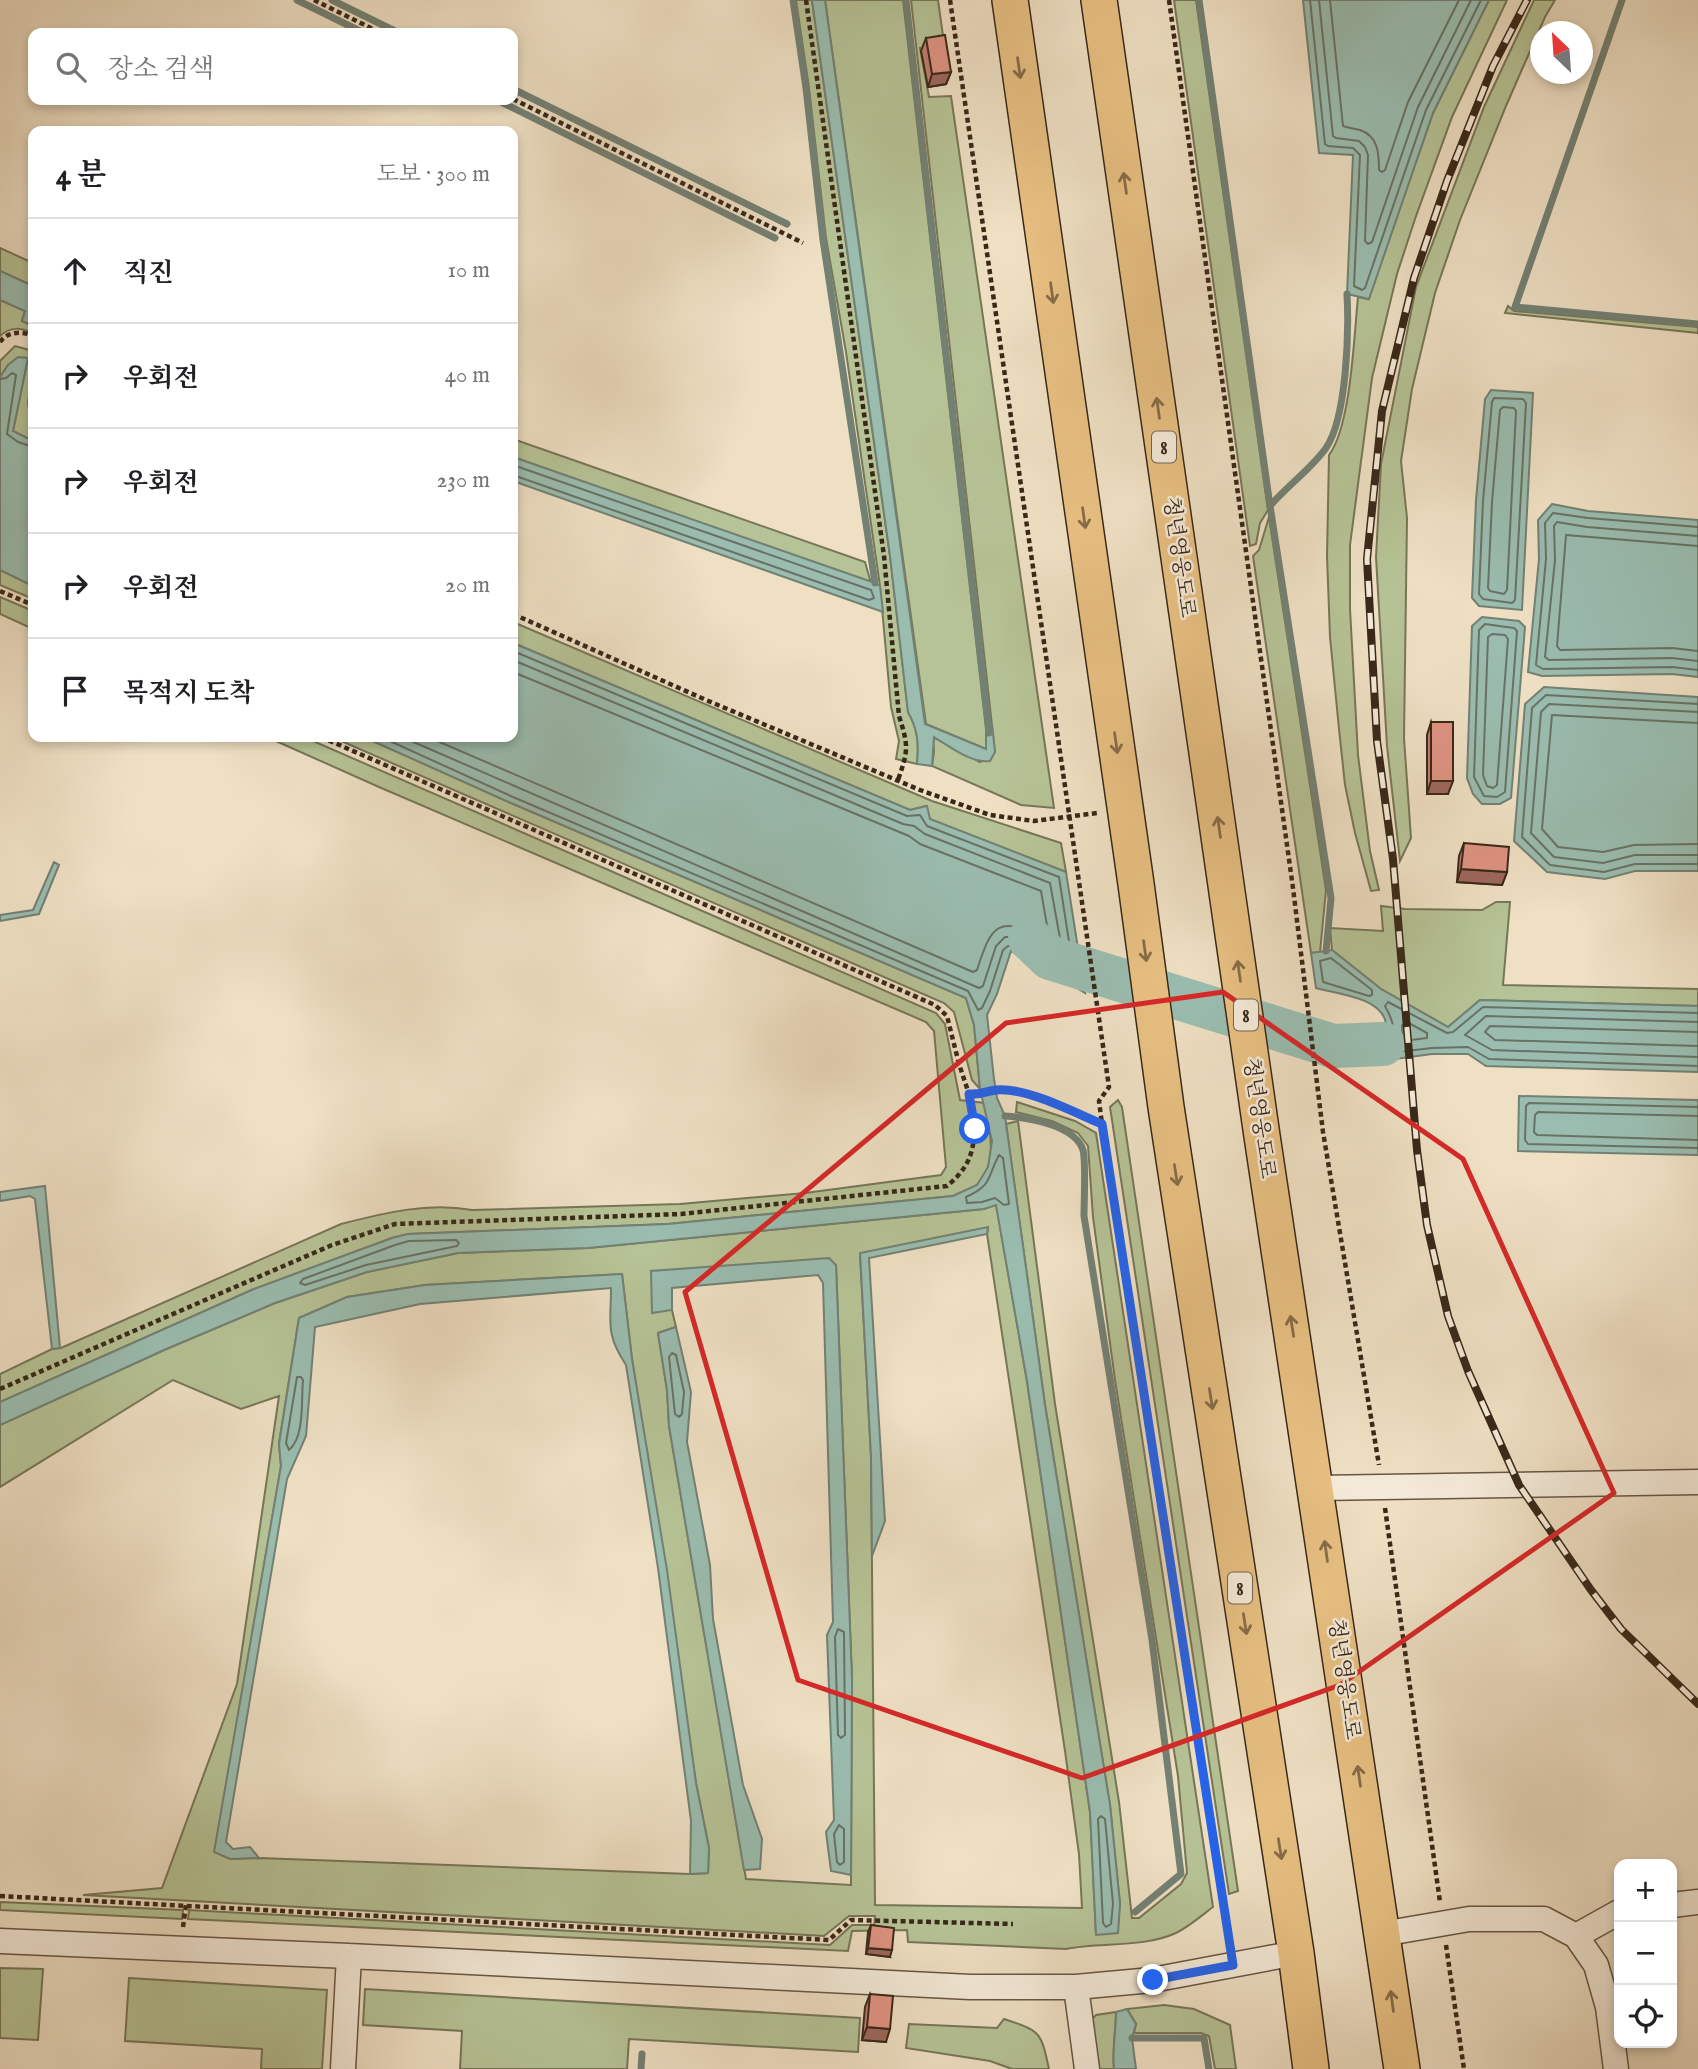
<!DOCTYPE html>
<html lang="ko">
<head>
<meta charset="utf-8">
<style>
  body { margin:0; font-family:"IM FELL English","Noto Serif KR",serif; background:#f2f2f2; color:#202124 }
  .controls { position:absolute; right:21px; bottom:21px; display:grid; overflow:hidden; border-radius:14px; box-shadow:0 4px 10px #0003 }
  .controls button { width:63px; height:63px; display:grid; place-items:center; padding:0; border:0; border-bottom:2px solid #e0e0e0; background:#fff; color:#202124; font:35px sans-serif }
  .compass { position:absolute; left:1530px; top:21px; width:63px; height:63px; border-radius:50%; background:#fff; box-shadow:0 4px 10px #0003; rotate:335deg }
  .stop { position:absolute; width:21px; height:21px; margin:-16px; border:5px solid #2563eb; border-radius:50%; background:#fff }
  .stop.end { background:#2563eb; border-color:#fff; box-shadow:0 2px 7px #0008 }
  .list { margin:0; padding:0; list-style:none }
  h2 { display:flex; justify-content:space-between; align-items:center; height:91px; margin:0; padding:0 28px; font-size:30px }
  h2 small { font-size:23px; font-weight:400; color:#757577 }
  .list li { display:grid; grid-template-columns:46px 1fr auto; gap:21px; align-items:center; box-sizing:border-box; height:105px; padding:0 28px; border-top:2px solid #e0e0e0 }
  .list b { display:block; font-size:26px; white-space:nowrap }
  .list em { font-size:23px; font-style:normal; color:#757577 }
  .icon { flex:none; width:38px; height:38px; fill:none; stroke:currentColor; stroke-width:2; stroke-linecap:round; stroke-linejoin:round }
  .map { position:relative; flex:none; width:1698px; height:2069px; overflow:hidden }
  .search { position:absolute; background:#fff; box-shadow:0 4px 10px #0003; left:28px; top:28px; width:490px; height:77px; display:flex; align-items:center; gap:18px; box-sizing:border-box; padding:0 24px; border-radius:14px; color:#757577; font-size:26px }
  .panel { position:absolute; background:#fff; box-shadow:0 4px 10px #0003; left:28px; top:126px; width:490px; height:616px; border-radius:14px }
  .map>svg:first-child { display:block }
  .green { fill:#b6c396; stroke:#777658; stroke-width:2; fill-rule:evenodd }
  .water { fill:#9abdb0; stroke:#738174; stroke-width:2 }
  .lines { fill:none; stroke-linecap:round; stroke-linejoin:round }
  .shore { stroke:#697264; stroke-width:2 }
  .stream { stroke:#738174; stroke-width:7 }
  .river { stroke:#9abdb0; stroke-width:44 }
  .minor-casing { stroke:#665644; stroke-width:27 }
  .highway-casing { stroke:#382819; stroke-width:38 }
  .path { stroke:#382819; stroke-width:4.5; stroke-dasharray:5 3.5; stroke-linecap:butt }
  .minor { stroke:#f5ebd9; stroke-width:24 }
  .highway { stroke:#e8c082; stroke-width:35 }
  .rail-casing { stroke:#382819; stroke-width:8 }
  .rail { stroke:#f5ebd9; stroke-width:5; stroke-dasharray:16; stroke-linecap:butt }
  .wall { fill:#c17e71; stroke:#382819; stroke-width:2 }
  .shaded-wall { fill:#9d675c; stroke:#382819; stroke-width:2 }
  .building { fill:#e09383; stroke:#382819; stroke-width:2 }
  .oneway { stroke:#876c48 }
  .route { stroke:#2563eb; stroke-width:9 }
  .marked { fill:none; stroke:#d62828; stroke-width:5; stroke-linejoin:round }
  .labels { text-anchor:middle; stroke-width:5; stroke-linejoin:round; paint-order:stroke }
  .shield { fill:#f5ebd9; stroke:#716253; stroke-width:2 }
  .shield-label { font-size:19px; font-weight:bold; fill:#382819 }
  .street-label { font-size:21px; fill:#382819; stroke:#f5ebd9 }
</style>
</head>
<body>
<div class="map">
<svg width="1698" height="2069" viewBox="0 0 1698 2069">
  <rect width="100%" height="100%" fill="#efe0c4"/>
  <filter id="stains"><feTurbulence type="fractalNoise" baseFrequency=".00286" numOctaves="4"/><feColorMatrix values="0 0 0 0 .2 0 0 0 0 .09 0 0 0 0 .02 0 0 0 .5 -.17"/></filter>
  <radialGradient id="worn" r=".72"><stop offset=".6" stop-color="#630" stop-opacity="0"/><stop offset="1" stop-color="#630" stop-opacity=".3"/></radialGradient>
  <!-- green -->
  <path class="green" d="M796 0H812L890 556 908 712C918 729 919 744 917 764L896 759 899 741 891 707 880 586 846 352 826 238 809 88Z
    M825 0H903L986 727V749L926 724Z
    M911 0H938L944 43 920 48 929 97 951 96 1054 808 1021 805 932 766 934 752 933 737 980 762 995 752Z
    M1174 0H1196L1268 510 1260 523 1256 544 1250 546Z
    M1489 0H1507L1452 117 1415 219 1397 274 1372 378 1350 545V609L1358 755 1370 851 1379 890 1371 891 1355 833 1345 785 1339 729 1330 637 1327 556 1329 455C1351 426 1354 336 1358 297L1368 299 1433 113Z
    M1534 0H1555L1545 17 1506 106 1460 220 1435 293 1412 389 1401 461 1407 518 1404 738 1411 838 1400 861 1387 746 1376 557 1381 464 1416 287 1484 107Z
    M0 248 33 263V286L0 271Z
    M0 300 25 311 22 321 33 326V333C21 328 11 326 0 336Z
    M1508 306 1514 311 1698 327V333L1505 313Z
    M15 346 33 351C33 360 35 371 33 381 31 394 23 403 33 415V441L13 431 28 358 8 365 0 377V361Z
    M513 439 865 562 871 583 513 457Z
    M1269 517 1326 890 1320 952 1311 953 1253 556 1259 550Z
    M0 570 33 586V599L0 585Z
    M0 597 33 611V629L0 614Z
    M513 622 932 801 1061 843 1066 872 929 819 926 806 910 810 513 643Z
    M267 737H304L936 1013 945 1024 960 1100 985 1103C989 1128 999 1162 978 1184 972 1189 960 1192 953 1196L668 1224 408 1234 392 1238 254 1289 0 1402V1374L52 1349 61 1348 341 1224C384 1213 427 1202 472 1210L680 1204 805 1193 941 1175 946 1167 934 1031 926 1022 379 787Z
    M332 737H364L511 803 966 998 974 1025 980 1089 972 1080 954 1012 944 1003Z
    M1496 902H1510L1503 985 1698 989V1006L1480 1000 1448 1027 1381 989 1332 950 1330 928 1383 931 1381 906 1405 909 1482 910Z
    M1118 1100 1122 1107 1238 1891 1229 1894 1110 1107Z
    M1017 1102 1075 1121 1096 1133 1213 1907C1201 1916 1190 1926 1176 1933 1143 1948 1101 1942 1066 1949L908 1942 907 1930 852 1931 848 1951 188 1919 189 1910 830 1945 852 1925H874L875 1916H849L824 1936 83 1895 162 1888 237 1684 279 1396 241 1409 173 1380 0 1487V1425L164 1350 275 1303 367 1272 458 1253 588 1248 984 1209 996 1204 1027 1381 1090 1812 1096 1934 1117 1933 1120 1904 1110 1805 1045 1405 1006 1124 1018 1121 1055 1404 1119 1802 1132 1918H1139L1181 1884 1187 1873 1178 1776 1115 1380 1093 1217 1088 1146 1078 1133 1052 1121 1016 1112ZM988 1228 987 1234 1065 1751 1079 1854 1082 1908 875 1905 871 1456 860 1254ZM836 1265 852 1679 851 1885 746 1879 669 1426 667 1390 658 1333 676 1327 672 1310 651 1271ZM622 1274 632 1359 696 1783 709 1848 708 1873 690 1874 259 1858 230 1859 215 1852 281 1466 279 1443 299 1318 347 1297 425 1285Z
    M0 1902 183 1910 182 1919 0 1910Z
    M0 1968 43 1969 38 2040 0 2038Z
    M129 1978 327 1990 322 2069H261L262 2049 125 2041Z
    M365 1989 860 2018 858 2052 629 2039 627 2069H460L462 2031 363 2025Z
    M1164 2005 1194 2009 1230 2025 1236 2069H1215L1209 2036 1201 2033H1134L1136 2024 1127 2009Z
    M1116 2012C1116 2031 1112 2050 1114 2069H1094L1090 2021 1096 2015Z
    M1004 2019C1041 2031 1041 2032 1049 2069H1012L990 2061 906 2048 909 2024 997 2028Z"/>
  <!-- water -->
  <path class="water" d="M812 0H825L925 724 986 749V727L992 725 995 752 990 761C970 763 951 747 934 737L932 766 917 764C919 744 918 730 908 712L890 556Z
    M1303 0H1489L1433 113 1369 299 1347 294 1353 155 1319 153Z
    M0 271 33 286V326L22 321 25 311 0 300Z
    M18 357 28 358 13 431 33 441V586L0 570V377L8 365Z
    M1491 390 1533 393 1522 610 1479 606 1472 598 1476 500 1485 399Z
    M513 457 875 583 880 586 883 612 513 481Z
    M1552 504 1588 511 1698 520V677L1672 674 1542 676 1528 672 1539 559 1538 520Z
    M1482 617 1519 621 1525 627 1511 798 1500 804H1482L1473 794 1467 778 1472 626Z
    M513 643 910 810 927 806 930 819 1066 872 1085 993 1047 969 1011 951 997 994 987 1015 994 1079 997 1098 1005 1116 1045 1405 1110 1805 1120 1904 1118 1933 1096 1935 1090 1812 1027 1381 996 1205 984 1209 588 1248 458 1253 367 1272 275 1303 164 1350 0 1425V1402L254 1289 392 1238 408 1234 668 1224 953 1196 977 1185 988 1167 992 1141 980 1089 974 1025 966 998 511 803 364 737H513Z
    M1544 687 1698 697V871H1635L1605 879 1547 872 1514 841 1525 704Z
    M54 862 59 865 39 914 0 921V915L33 910Z
    M1332 950 1381 989 1448 1027 1480 1000 1698 1006V1072L1486 1066 1468 1054H1432L1380 1061 1326 1057 1321 1025 1386 1040C1386 1035 1387 1028 1386 1023 1381 997 1337 994 1316 988L1311 953Z
    M1519 1096 1698 1100V1155L1518 1151Z
    M45 1186 60 1348 52 1349 35 1199 30 1196 0 1201V1192Z
    M988 1227 987 1234 869 1258 885 1521 872 1556 871 1456 860 1253Z
    M829 1258 836 1265 852 1679 851 1875 831 1871 826 1832 834 1820 827 1635 833 1622 823 1283 818 1275 672 1288V1310L652 1313 651 1271Z
    M622 1274 632 1359 667 1570 696 1783 709 1848 708 1873 690 1874 691 1821 658 1568 626 1365C605 1333 611 1323 611 1288L420 1304 315 1327 306 1436 287 1479 226 1842 233 1849 250 1847 259 1858 230 1859 214 1852 281 1466 279 1444 299 1318 347 1297 425 1285Z
    M676 1327 691 1392 687 1442 710 1565 713 1619 743 1785 762 1839 760 1869 744 1870 669 1426 667 1390 658 1333Z
    M1127 2009 1136 2024 1132 2038 1136 2069H1114C1112 2050 1116 2031 1116 2012Z"/>
  <g class="lines">
    <!-- shore -->
    <path class="shore" d="M1310 0 1325 144 1328 146 1353 148 1360 155 1354 286 1362 290 1365 288 1426 110 1481 0
      M1319 0 1333 136 1336 138 1359 141 1365 147 1368 155 1365 241 1368 244 1372 242 1418 107 1471 0
      M1330 0 1343 126C1348 128 1353 128 1360 130 1378 136 1379 153 1379 170L1382 172 1385 170 1408 102 1459 0
      M0 379 6 378 12 373 16 375 7 434 18 442 33 447
      M1494 398 1523 399 1526 403 1515 600 1512 603 1483 599 1479 594 1483 501 1492 402Z
      M1503 407 1514 408 1516 411 1507 590 1504 594 1490 591 1488 588 1492 502 1500 410Z
      M513 465 871 590 874 598 869 600 513 475
      M1698 527 1588 518 1553 513 1545 523 1546 559 1536 665 1543 669 1672 667 1698 670
      M1698 536 1587 527 1557 522 1554 526 1555 560 1545 657 1549 660 1672 658 1698 661
      M1698 546 1566 535 1557 646 1560 650 1672 648 1698 651
      M1485 624 1514 628 1517 631 1505 792 1497 797 1484 796 1474 777 1479 630Z
      M1492 634 1505 635 1508 639 1497 785 1493 788 1487 786 1483 775 1488 637Z
      M1698 704 1546 695 1532 708 1522 837 1550 865 1604 872 1635 864H1698
      M1698 712 1549 704 1541 712 1531 833 1554 857 1603 863 1635 855H1698
      M1698 723 1552 715 1542 829 1558 847 1603 852 1634 845 1698 844
      M381 737 513 797 968 991 978 1010 982 1008 990 991 1003 950 1008 946H1015L1070 975 1074 974 1059 877 927 826 920 815 907 816 513 651
      M402 737 979 988 983 986 996 946 1005 937H1018L1058 957 1063 955 1050 883 925 834 914 826 903 824 513 660
      M428 737 973 972 977 970C992 923 998 916 1045 938L1049 937 1041 891 920 844 909 836 513 672
      M1331 958 1372 990V995L1369 996 1323 982 1320 961Z
      M1698 1013 1483 1007 1453 1032 1447 1033 1388 1002 1385 1006C1393 1020 1399 1036 1385 1049L1334 1035 1330 1039 1334 1050 1380 1054 1386 1051 1389 1053 1432 1048 1468 1047 1489 1059 1698 1066
      M1407 1022 1427 1033V1038L1403 1041 1402 1025Z
      M1698 1022 1486 1016 1465 1035 1492 1050 1698 1057
      M1698 1032 1490 1026 1485 1032 1495 1040 1698 1046
      M1698 1107 1529 1103 1526 1106 1525 1140 1528 1144 1698 1148
      M1698 1116 1538 1112 1535 1115 1534 1132 1537 1135 1698 1140
      M999 1155 1003 1158 1009 1204 1004 1205 995 1198 982 1202 967 1203 966 1197C993 1185 987 1177 999 1155Z
      M456 1240 459 1243 457 1246 366 1265 305 1285 300 1283 303 1279 395 1245 409 1241Z
      M672 1353 676 1355 684 1392 682 1414 679 1417 675 1414 669 1357Z
      M297 1377H301L303 1380C301 1400 305 1437 289 1450L286 1443Z
      M838 1629 844 1632 845 1735 841 1738 838 1735 835 1637Z
      M1101 1816 1105 1819 1113 1904 1111 1924 1106 1927 1103 1923 1098 1819Z
      M839 1825 844 1829V1862L840 1865 837 1862 834 1834Z"/>
    <!-- stream -->
    <path class="stream" d="M297 0 364 33
      M332 0 399 33
      M793 0 806 88 823 240 875 583
      M906 0 989 733
      M1199 0 1270 506 1331 898 1326 951
      M1622 0 1515 307 1698 324
      M513 89 787 224
      M497 100 775 238
      M1270 506C1287 486 1311 469 1326 448 1347 417 1349 331 1347 294
      M1005 1116C1026 1117 1075 1125 1083 1150 1086 1161 1084 1202 1084 1216L1152 1640 1181 1874 1135 1912
      M1132 2038H1204L1209 2069
      M641 2069 642 2054"/>
    <!-- river -->
    <path class="river" d="M1030 939 1050 958 1333 1046 1383 1044"/>
    <defs>
      <path id="minor" d="M1317 1488 1698 1482
        M1672 1905 1698 1902
        M1382 1934 1469 1919H1544L1576 1936 1596 1965 1608 2007 1616 2069
        M1576 1936 1619 1912
        M0 1941 349 1956 970 1987H1076L1152 1980 1296 1953
        M1076 1987 1087 2069
        M343 2069 349 1956"/>
      <path id="highway" d="M1010 0 1136 884 1166 1107 1296 1953 1311 2069
        M1099 0 1262 1136 1402 2069"/>
    </defs>
    <!-- minor casing -->
    <use href="#minor" class="minor-casing"/>
    <!-- highway casing -->
    <use href="#highway" class="highway-casing"/>
    <!-- path -->
    <path class="path" d="M314 0 381 33
      M806 0 884 556 899 716C909 747 908 751 898 780
      M950 0 1109 1087 1099 1101 1102 1124 1229 1941
      M1169 0 1293 888 1323 1132 1379 1465
      M513 99 803 243
      M0 342C8 331 22 331 33 336
      M33 397V399
      M0 591 33 605
      M513 614 706 700 920 790 990 815 1034 821 1097 813
      M321 737 935 1005 947 1016 959 1064 969 1094C980 1095 986 1091 996 1090 1025 1087 1074 1113 1102 1124
      M0 1389 332 1245 395 1224 681 1214 947 1186C980 1159 976 1133 969 1094
      M1385 1508 1440 1902
      M0 1896 829 1940 851 1920 1013 1924
      M183 1927 186 1905
      M1446 1945 1464 2069"/>
    <!-- minor -->
    <use href="#minor" class="minor"/>
    <!-- highway -->
    <use href="#highway" class="highway"/>
    <defs>
      <path id="rail" d="M1527 0 1493 66 1447 181 1414 278 1382 411 1367 559 1377 741 1393 859 1417 1150 1427 1225 1448 1316 1468 1371 1519 1485 1591 1590 1621 1629 1698 1704"/>
    </defs>
    <!-- rail casing -->
    <use href="#rail" class="rail-casing"/>
    <!-- rail -->
    <use href="#rail" class="rail"/>
  </g>
  <!-- wall -->
  <path class="wall" d="M926 38 951 72 946 84 928 87 921 51Z
    M1431 722 1448 794H1427V735Z
    M1464 843 1507 872 1502 885 1457 882 1459 856Z
    M871 1925 890 1957 866 1954 868 1932Z
    M870 1994 886 2042 862 2040 865 2007Z"/>
  <!-- shaded-wall -->
  <path class="shaded-wall" d="M951 72 946 84 928 87 932 74Z
    M1431 781H1453L1448 794H1427Z
    M1461 869 1507 872 1502 885 1457 882Z
    M868 1948 892 1950 890 1957 866 1954Z
    M867 2027 890 2029 886 2042 862 2040Z"/>
  <!-- building -->
  <path class="building" d="M945 35 951 72 932 74 926 38Z
    M1431 722H1453V781H1431Z
    M1464 843 1509 847 1507 872 1461 869Z
    M871 1925 894 1928 892 1950 868 1948Z
    M870 1994 893 1996 890 2029 867 2027Z"/>
  <!-- one-way arrows -->
  <defs><path id="oneway-shaft" d="M-6 0H5M1.5-3L5.5 0L1.5 3" fill="none" stroke-width="1.6" stroke-linecap="round" stroke-linejoin="round" transform="scale(1.75)"/></defs>
  <g class="oneway">
    <use href="#oneway-shaft" transform="translate(1019 68) rotate(82)"/>
    <use href="#oneway-shaft" transform="translate(1125 183) rotate(-98)"/>
    <use href="#oneway-shaft" transform="translate(1052 293) rotate(82)"/>
    <use href="#oneway-shaft" transform="translate(1158 408) rotate(-98)"/>
    <use href="#oneway-shaft" transform="translate(1084 518) rotate(82)"/>
    <use href="#oneway-shaft" transform="translate(1116 743) rotate(82)"/>
    <use href="#oneway-shaft" transform="translate(1219 827) rotate(-98)"/>
    <use href="#oneway-shaft" transform="translate(1145 951) rotate(82)"/>
    <use href="#oneway-shaft" transform="translate(1239 971) rotate(-98)"/>
    <use href="#oneway-shaft" transform="translate(1176 1175) rotate(81)"/>
    <use href="#oneway-shaft" transform="translate(1292 1326) rotate(-99)"/>
    <use href="#oneway-shaft" transform="translate(1211 1399) rotate(81)"/>
    <use href="#oneway-shaft" transform="translate(1326 1551) rotate(-98)"/>
    <use href="#oneway-shaft" transform="translate(1245 1624) rotate(81)"/>
    <use href="#oneway-shaft" transform="translate(1359 1776) rotate(-98)"/>
    <use href="#oneway-shaft" transform="translate(1280 1849) rotate(81)"/>
    <use href="#oneway-shaft" transform="translate(1392 2001) rotate(-98)"/>
  </g>
  <g class="lines">
    <!-- route -->
    <path class="route" d="M975 1129 969 1094C980 1095 986 1091 996 1090 1027 1087 1073 1112 1102 1124L1233 1965 1153 1980"/>
  </g>
  <!-- marked area -->
  <path class="marked" d="M1223 992 1463 1159 1614 1493 1340 1685 1082 1778 798 1680 685 1292 1006 1023Z"/>
  <g class="labels">
    <!-- shield labels -->
    <g class="shield">
      <rect x="1152" y="431.5" width="24" height="31" rx="5"/>
      <rect x="1234" y="999.5" width="24" height="31" rx="5"/>
      <rect x="1228" y="1572.5" width="24" height="31" rx="5"/>
    </g>
    <g class="shield-label">
      <text x="1164" y="454">8</text>
      <text x="1246" y="1022">8</text>
      <text x="1240" y="1595">8</text>
    </g>
    <!-- street labels -->
    <g class="street-label">
      <text transform="translate(1180 557) rotate(82)" y="7">청년영웅도로</text>
      <text transform="translate(1260 1118) rotate(82)" y="7">청년영웅도로</text>
      <text transform="translate(1345 1679) rotate(82)" y="7">청년영웅도로</text>
    </g>
  </g>
  <rect width="100%" height="100%" filter="url(#stains)"/>
  <rect width="100%" height="100%" fill="url(#worn)"/>
</svg>
<div class="controls">
<button>+</button>
<button>−</button>
<button><svg class="icon" aria-label="locate" viewBox="0 0 24 24"><circle cx="12" cy="12" r="6"/><path d="M12 2v4M12 18v4M2 12h4M18 12h4"/></svg></button>
</div>
<svg class="compass" viewBox="-18 -18 36 36"><path d="M0-13l5 13h-10z" fill="#e53935"/><path d="M0 13l5-13h-10z" fill="#757577"/></svg>
<div class="stop" style="left:975px;top:1129px"></div>
<div class="stop end" style="left:1153px;top:1980px"></div>
<div class="search"><svg class="icon" aria-label="search" viewBox="0 0 24 24"><circle cx="10" cy="10" r="6"/><path d="M15 15l6 6"/></svg>장소 검색</div>
<section class="panel">
<h2>4 분<small>도보 · 300 m</small></h2>
<ul class="list">
<li><svg class="icon" aria-label="ahead" viewBox="0 0 24 24"><path d="M12 20V5M6 11l6-6 6 6"/></svg><div><b>직진</b></div><em>10 m</em></li>
<li><svg class="icon" aria-label="right" viewBox="0 0 24 24"><path d="M7 20v-9h11M14 6l5 5-5 5"/></svg><div><b>우회전</b></div><em>40 m</em></li>
<li><svg class="icon" aria-label="right" viewBox="0 0 24 24"><path d="M7 20v-9h11M14 6l5 5-5 5"/></svg><div><b>우회전</b></div><em>230 m</em></li>
<li><svg class="icon" aria-label="right" viewBox="0 0 24 24"><path d="M7 20v-9h11M14 6l5 5-5 5"/></svg><div><b>우회전</b></div><em>20 m</em></li>
<li><svg class="icon" aria-label="arrive" viewBox="0 0 24 24"><path d="M6 21V4h12l-3 4 3 4H6"/></svg><div><b>목적지 도착</b></div></li>
</ul>
</section>
</div>
</body>
</html>
